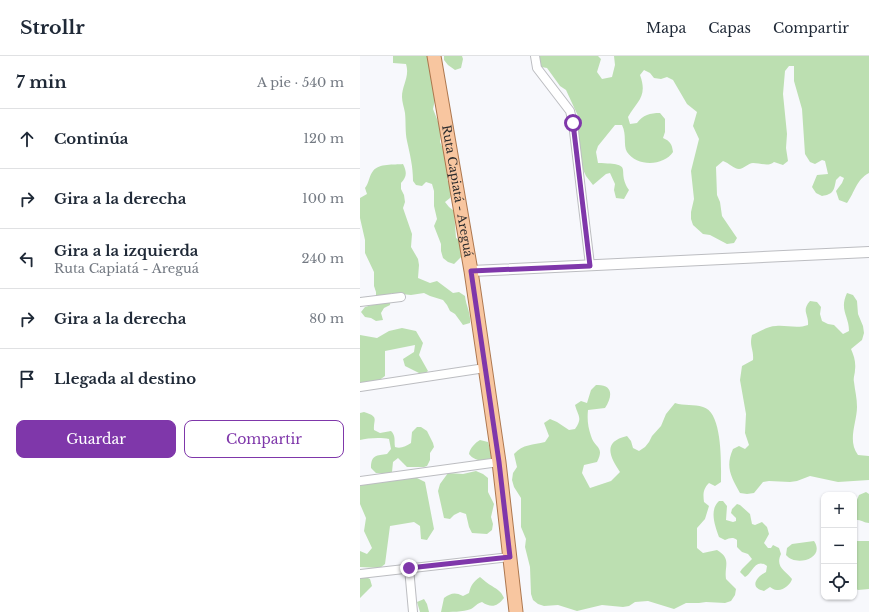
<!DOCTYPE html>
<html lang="es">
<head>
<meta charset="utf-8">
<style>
  body { margin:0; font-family:"Libre Baskerville",serif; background:#f6f6f7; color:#1f2937 }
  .controls { position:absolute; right:12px; bottom:12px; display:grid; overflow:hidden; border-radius:8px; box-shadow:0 1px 3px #0004 }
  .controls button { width:36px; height:36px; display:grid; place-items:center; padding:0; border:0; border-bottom:1px solid #e0e1e3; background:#fff; color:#1f2937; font:20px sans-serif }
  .stop { position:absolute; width:12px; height:12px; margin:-9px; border:3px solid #7f37aa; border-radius:50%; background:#fff }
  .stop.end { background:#7f37aa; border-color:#fff; box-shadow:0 1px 4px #0008 }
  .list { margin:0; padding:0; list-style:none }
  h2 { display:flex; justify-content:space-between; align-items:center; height:52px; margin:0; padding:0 16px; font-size:17px }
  h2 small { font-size:13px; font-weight:400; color:#747a83 }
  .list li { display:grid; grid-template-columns:26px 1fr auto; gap:12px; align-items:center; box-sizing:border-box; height:60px; padding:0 16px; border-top:1px solid #e0e1e3 }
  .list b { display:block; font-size:15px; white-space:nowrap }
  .list p { margin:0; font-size:13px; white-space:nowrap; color:#747a83 }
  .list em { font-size:13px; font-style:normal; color:#747a83 }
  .actions { display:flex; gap:8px; padding:12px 16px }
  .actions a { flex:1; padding:9px 0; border:1px solid #7f37aa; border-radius:8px; text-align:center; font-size:14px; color:#7f37aa }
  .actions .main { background:#7f37aa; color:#fff }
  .icon { flex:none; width:22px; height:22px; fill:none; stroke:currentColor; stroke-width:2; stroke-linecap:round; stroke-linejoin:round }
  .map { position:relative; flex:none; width:509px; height:556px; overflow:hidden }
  header { display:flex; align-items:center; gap:24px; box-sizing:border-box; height:56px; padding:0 20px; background:#fff; border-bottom:1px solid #e0e1e3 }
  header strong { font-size:19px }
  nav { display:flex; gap:22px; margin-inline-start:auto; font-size:14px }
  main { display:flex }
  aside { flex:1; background:#fff }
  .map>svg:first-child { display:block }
  .green { fill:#bcdfb1 }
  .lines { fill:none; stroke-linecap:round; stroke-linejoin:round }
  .minor-casing { stroke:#bcbdc1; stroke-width:10 }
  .tertiary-casing { stroke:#bcbdc1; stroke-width:12 }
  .primary-casing { stroke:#ad774e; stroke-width:15 }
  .minor { stroke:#fff; stroke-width:8 }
  .tertiary { stroke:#fff; stroke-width:10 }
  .primary { stroke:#f8c6a0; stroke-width:13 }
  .route { stroke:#7f37aa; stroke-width:5 }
  .labels { text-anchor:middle; stroke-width:3; stroke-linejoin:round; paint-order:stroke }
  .street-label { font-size:12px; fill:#2c2c2d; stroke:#fff }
</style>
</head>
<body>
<header>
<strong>Strollr</strong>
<nav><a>Mapa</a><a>Capas</a><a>Compartir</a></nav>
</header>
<main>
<aside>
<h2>7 min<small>A pie · 540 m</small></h2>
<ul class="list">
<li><svg class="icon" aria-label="ahead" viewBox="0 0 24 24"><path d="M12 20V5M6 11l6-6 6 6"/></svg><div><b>Continúa</b></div><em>120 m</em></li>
<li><svg class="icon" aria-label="right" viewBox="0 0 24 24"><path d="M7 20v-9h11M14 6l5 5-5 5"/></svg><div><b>Gira a la derecha</b></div><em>100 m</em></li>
<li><svg class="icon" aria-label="left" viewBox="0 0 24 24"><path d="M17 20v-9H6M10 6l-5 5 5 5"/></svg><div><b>Gira a la izquierda</b><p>Ruta Capiatá - Areguá</p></div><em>240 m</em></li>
<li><svg class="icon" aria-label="right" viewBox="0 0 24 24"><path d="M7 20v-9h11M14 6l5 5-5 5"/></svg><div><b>Gira a la derecha</b></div><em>80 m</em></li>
<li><svg class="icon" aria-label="arrive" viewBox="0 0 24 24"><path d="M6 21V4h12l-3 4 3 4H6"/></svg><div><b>Llegada al destino</b></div></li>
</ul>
<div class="actions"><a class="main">Guardar</a><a>Compartir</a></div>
</aside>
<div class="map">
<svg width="509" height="556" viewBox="0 0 509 556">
  <rect width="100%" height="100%" fill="#f7f8fc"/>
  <!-- green -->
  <path class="green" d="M33 0H71L77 34 73 53 81 73 80 86 91 111 87 123 92 135 90 142 85 146 89 151 94 155 96 182 102 186 104 198 94 208 88 206 83 202 81 195V188L74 170 77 163 74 150V135L72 128 66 126 62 130 56 129 53 125C53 110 50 99 47 85 45 76 46 66 45 57 44 51 42 46 42 41 42 29 50 21 46 8L33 7Z
    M84 0H102L103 3 101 12 95 14 88 9 84 4Z
    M172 0H238L241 3 237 16 242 23 252 21 255 9 254 0H509V117C496 124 495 136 487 147L479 144 476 135 482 127 484 122 480 120 476 124C474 134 474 138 462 140L456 137 452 131 457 119 468 118 465 105 462 104 455 108 450 106 445 98 442 53 434 25V10H429L425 15 423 38 427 78 426 92 428 105 423 109 414 106C408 111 401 107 393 107 388 107 384 113 379 113 374 113 369 107 363 105L356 111 357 139 360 146 362 160 377 182 374 187 367 188 350 179 343 178 333 169 331 163V156L334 143 331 115 339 83 333 70 337 56 327 48 313 24 307 21 301 23 294 22 290 17 284 14 280 19C288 41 277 45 268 61L270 68 277 67C283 59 290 57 300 57L305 63V76L303 82C310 85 312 88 313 96 304 110 277 111 267 96 263 89 267 79 262 69H255L238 90 236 96 238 107C277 108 255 113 269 134L264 143 256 142 254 134 255 128 250 117 246 118 233 129 226 120 220 107 214 84 218 67V60L206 34 200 30 187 12 176 10 171 6Z
    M43 108C47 116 47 121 41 127V133L44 139 45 146 43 152 52 178 51 191 58 203 59 209 58 222 70 227 77 225 93 237 99 236 105 240C106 250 111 257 110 267L103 269 95 258 90 255 87 249 83 244 70 240 64 237 51 239 31 237 30 249 24 252 21 257 23 264 16 265 11 262 5 261 1 256 5 251 12 249 16 243V236L14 230V216L5 197V184L0 162V142L7 138 5 132C9 127 9 120 13 115 19 107 34 109 43 108Z
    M487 237 493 239 497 245 498 258 503 270 504 277 502 284 491 293C494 300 496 306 495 314 495 318 493 322 494 326 495 335 497 342 497 351 497 366 487 385 498 399L509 400V424L478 426 450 420 437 425 430 426 409 425 403 426 394 437 387 438 380 437C371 421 365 411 373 393L379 390 385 393 389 389 385 377 386 358 380 324 382 310 393 304C394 293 389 291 392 279 399 276 408 270 416 270 427 269 437 273 448 269 449 258 441 255 450 245L457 246 461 251 460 258 462 265 468 268 474 269 483 278 489 275C489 260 479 254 487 237Z
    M42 272 56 275 63 287 59 299 68 315 63 319 45 310 43 303 54 296 55 289 25 295V320L14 328H0V279L17 282 29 275Z
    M236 329C253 328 253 340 245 352L228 354C227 364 228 371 231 380 235 393 245 390 237 406L224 409 222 417 230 432 251 425 260 416C251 402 241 386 267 380L271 385 273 392 279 395 285 391 289 386 292 380 301 370 306 358 315 347C324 350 334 348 343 351 363 356 361 409 361 426L355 430 349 427C343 433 343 438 344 446L349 450 345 463 337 472V492L343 497 357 494C372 503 364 510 366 523L376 533 375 539 371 545 365 547 346 546 339 547H326L314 553 288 545 275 546 269 550 263 551 242 549 217 555 198 549 184 550 178 548 173 544 171 538 170 511 165 491 166 483 161 471V442L154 431 152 424 153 417 157 411 154 398C163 388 173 389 185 386L189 380 184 367 190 363 197 366 209 374 215 373C223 362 218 360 215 349L221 345 227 347 231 334Z
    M4 356C20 361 13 363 14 374L20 377 31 375C36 380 34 384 35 391 41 393 46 390 51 387L52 376 57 371H61L67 375 73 387 74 391 70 397V404L67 410 64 411H47L38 402 33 406 32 416 29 418 16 417 11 412C11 398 17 400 27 398L31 393 29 383C21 381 7 382 0 384V357Z
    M120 384 128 386 130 393 132 395 133 402C126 407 114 405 109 398 110 392 115 387 120 384Z
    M116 415 123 418 128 422V436L134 448 131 461 133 468 132 474 127 478 112 477 109 471 106 458 100 456 94 459 90 463 84 462 78 435 80 428 88 417 103 418Z
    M53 420 65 426 74 473 67 484 61 483 60 470 54 466 30 470 25 508 20 512 0 511V495L7 498 12 492 4 475 6 462 0 448V429L12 424 33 425Z
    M506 436 509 438V467C504 467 500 463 494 464V451L499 439Z
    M359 445H363L367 450 366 464 373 466 376 465V462L371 457 372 453 377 448 380 449 390 458 392 468 395 469 402 466 407 471 409 478 404 487 408 492H411L413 489 419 492 421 498C415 511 425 514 432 523 431 528 423 535 417 534 414 534 412 532 410 531L404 535C389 532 396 521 406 516L407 510C395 501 392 518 385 521L380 516 382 513 392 503 388 498 382 496 377 491V484C373 481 370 482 365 484L359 481C355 470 349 454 359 445Z
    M454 485C466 503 435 511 426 499L427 492 432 488Z
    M494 485H509V533L498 534 494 531Z
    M0 518 10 523 12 530 0 542Z
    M120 521C124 524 128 528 132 530 138 534 141 535 144 542 137 551 131 552 122 546 116 548 116 550 111 553 103 556 91 556 81 556L84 542C91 537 95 536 103 540L109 537C111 529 113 526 120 521Z
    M64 543 67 548 69 556H60L57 546Z"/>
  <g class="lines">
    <defs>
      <path id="minor" d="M175 0 177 12 210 55 213 67 230 209
        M0 246 41 241
        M0 331 125 312
        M0 425 139 406
        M49 512 53 556
        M0 518 150 501"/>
      <path id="tertiary" d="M111 215 509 196"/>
      <g id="primary">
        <path id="s1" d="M74 0 111 215 139 406 156 556"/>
      </g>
    </defs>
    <!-- minor casing -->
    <use href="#minor" class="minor-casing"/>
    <!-- tertiary casing -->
    <use href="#tertiary" class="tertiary-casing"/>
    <!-- primary casing -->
    <use href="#primary" class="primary-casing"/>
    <!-- minor -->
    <use href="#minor" class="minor"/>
    <!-- tertiary -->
    <use href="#tertiary" class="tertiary"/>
    <!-- primary -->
    <use href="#primary" class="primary"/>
  </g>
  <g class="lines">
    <!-- route -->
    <path class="route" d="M49 512 150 501 139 406 111 215 230 210 213 67"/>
  </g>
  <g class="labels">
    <!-- street labels -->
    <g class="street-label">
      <text dy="4" stroke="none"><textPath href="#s1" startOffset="137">Ruta Capiatá - Areguá</textPath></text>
    </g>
  </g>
</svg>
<div class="controls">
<button>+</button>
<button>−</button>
<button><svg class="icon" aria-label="locate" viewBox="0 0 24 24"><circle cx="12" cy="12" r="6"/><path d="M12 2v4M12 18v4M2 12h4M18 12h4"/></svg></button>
</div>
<div class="stop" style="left:213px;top:67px"></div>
<div class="stop end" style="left:49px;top:512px"></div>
</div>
</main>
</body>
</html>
